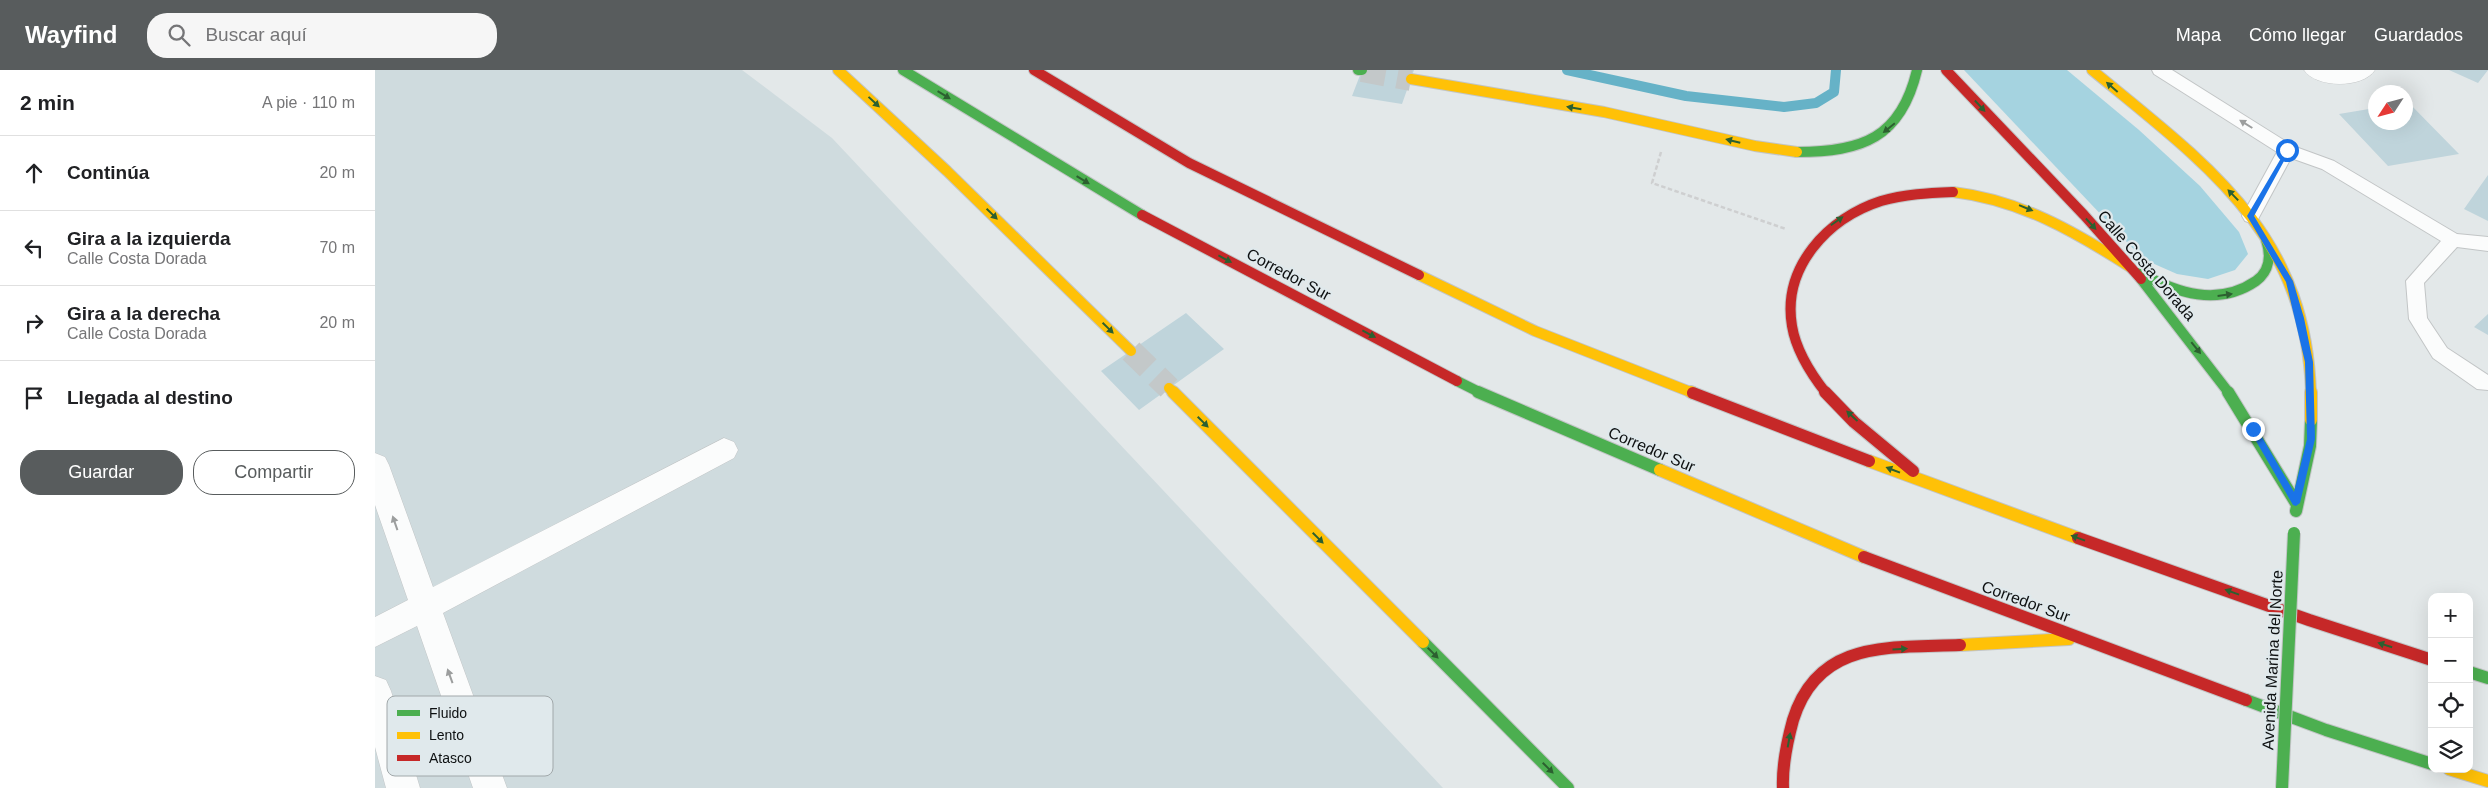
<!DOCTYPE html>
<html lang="es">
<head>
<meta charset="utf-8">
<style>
  body { margin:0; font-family:Arial,sans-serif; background:#f6f6f6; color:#202124 }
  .controls { position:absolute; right:15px; bottom:15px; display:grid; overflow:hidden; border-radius:10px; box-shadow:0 5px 20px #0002 }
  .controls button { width:45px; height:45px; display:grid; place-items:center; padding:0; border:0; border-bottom:1px solid #e0e0e0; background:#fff; color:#202124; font:25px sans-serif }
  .compass { position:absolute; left:1993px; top:15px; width:45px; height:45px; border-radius:50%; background:#fff; box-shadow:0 5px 20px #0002; rotate:234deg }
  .stop { position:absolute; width:15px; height:15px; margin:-11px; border:4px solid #1a73e8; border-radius:50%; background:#fff }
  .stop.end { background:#1a73e8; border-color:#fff; box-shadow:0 1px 5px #0008 }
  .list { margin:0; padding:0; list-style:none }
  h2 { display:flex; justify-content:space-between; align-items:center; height:65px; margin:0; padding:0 20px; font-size:21px }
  h2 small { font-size:16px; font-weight:400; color:#757577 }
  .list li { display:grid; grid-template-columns:32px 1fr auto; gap:15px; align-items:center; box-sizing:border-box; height:75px; padding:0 20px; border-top:1px solid #e0e0e0 }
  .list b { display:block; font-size:19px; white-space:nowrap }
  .list p { margin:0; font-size:16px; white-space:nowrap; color:#757577 }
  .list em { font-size:16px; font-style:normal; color:#757577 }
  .actions { display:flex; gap:10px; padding:15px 20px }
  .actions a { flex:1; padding:11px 0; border:1px solid #585c5d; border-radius:20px; text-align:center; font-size:18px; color:#585c5d }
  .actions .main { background:#585c5d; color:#fff }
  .icon { flex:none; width:28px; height:28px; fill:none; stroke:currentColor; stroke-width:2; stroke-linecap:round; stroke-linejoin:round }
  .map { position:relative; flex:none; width:2113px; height:718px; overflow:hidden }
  header { display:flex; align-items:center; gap:30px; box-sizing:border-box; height:70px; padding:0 25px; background:#585c5d; color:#fff }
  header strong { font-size:24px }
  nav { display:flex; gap:28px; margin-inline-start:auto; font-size:18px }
  .search { width:350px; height:45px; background:#f6f6f6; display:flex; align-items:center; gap:12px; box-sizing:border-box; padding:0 18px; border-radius:20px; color:#757577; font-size:19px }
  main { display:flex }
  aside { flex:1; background:#fff }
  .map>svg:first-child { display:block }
  .built { fill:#cfdbde }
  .green { fill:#a5d3e0 }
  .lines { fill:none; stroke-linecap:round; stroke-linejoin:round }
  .stream { stroke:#66b2c7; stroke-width:10 }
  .building { fill:#bfd4db }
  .highway-tunnel { stroke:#c3c8c9; stroke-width:24; stroke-dasharray:24 12; stroke-linecap:butt }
  .lane-casing { stroke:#c2c5c6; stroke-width:2 }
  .street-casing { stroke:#c2c5c6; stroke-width:1 }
  .fast-far1-casing { stroke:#c2c5c6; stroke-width:12 }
  .fast-casing { stroke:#c2c5c6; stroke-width:14 }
  .slow-far1-casing { stroke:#c2c5c6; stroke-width:12 }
  .slow-casing { stroke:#c2c5c6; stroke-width:14 }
  .jam-far1-casing { stroke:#c2c5c6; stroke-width:12 }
  .jam-casing { stroke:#c2c5c6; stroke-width:14 }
  .path { stroke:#cecfd0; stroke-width:2.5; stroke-dasharray:4.5 2.5; stroke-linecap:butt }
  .lane { fill:#fbfcfc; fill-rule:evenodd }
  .street { fill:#fbfcfc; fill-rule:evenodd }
  .fast-far1 { stroke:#4caf50; stroke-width:10 }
  .fast { stroke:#4caf50; stroke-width:12 }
  .slow-far1 { stroke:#ffc107; stroke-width:10 }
  .slow { stroke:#ffc107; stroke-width:12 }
  .jam-far1 { stroke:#c62828; stroke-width:10 }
  .jam { stroke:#c62828; stroke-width:12 }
  .fast-bridge-casing { stroke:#c2c5c6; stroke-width:14; stroke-linecap:butt }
  .fast-bridge { stroke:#4caf50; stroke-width:12 }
  .oneway { fill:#2c6030 }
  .oneway2 { fill:#9c9e9e }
  .route { fill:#1a73e8 }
  .labels { text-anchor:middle; stroke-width:4.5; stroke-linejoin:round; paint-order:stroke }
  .street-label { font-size:16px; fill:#0d1011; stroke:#e0e9ec }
  .key { fill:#e0e9ec; stroke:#a1a8aa; stroke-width:1 }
  .key-label { font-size:14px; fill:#0d1011 }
</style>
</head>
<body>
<header>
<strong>Wayfind</strong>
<div class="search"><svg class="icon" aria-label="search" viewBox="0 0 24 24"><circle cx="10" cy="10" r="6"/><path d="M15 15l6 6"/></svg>Buscar aquí</div>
<nav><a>Mapa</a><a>Cómo llegar</a><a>Guardados</a></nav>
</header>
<main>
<aside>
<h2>2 min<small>A pie · 110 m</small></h2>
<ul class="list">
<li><svg class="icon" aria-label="ahead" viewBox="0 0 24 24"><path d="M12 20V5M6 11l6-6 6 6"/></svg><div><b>Continúa</b></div><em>20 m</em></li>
<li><svg class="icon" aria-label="left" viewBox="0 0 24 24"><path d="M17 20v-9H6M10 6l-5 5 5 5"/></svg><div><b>Gira a la izquierda</b><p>Calle Costa Dorada</p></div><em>70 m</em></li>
<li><svg class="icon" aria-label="right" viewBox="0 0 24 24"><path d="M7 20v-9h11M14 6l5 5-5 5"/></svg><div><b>Gira a la derecha</b><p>Calle Costa Dorada</p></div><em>20 m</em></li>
<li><svg class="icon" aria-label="arrive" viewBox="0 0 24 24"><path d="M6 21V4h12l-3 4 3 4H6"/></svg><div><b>Llegada al destino</b></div></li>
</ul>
<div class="actions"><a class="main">Guardar</a><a>Compartir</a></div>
</aside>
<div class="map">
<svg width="2113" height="718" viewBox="0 0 2113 718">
  <rect width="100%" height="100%" fill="#e3e8e9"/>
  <!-- built -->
  <path class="built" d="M0 0H367L457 68 1068 718H0Z"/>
  <!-- green -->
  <path class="green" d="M1589 0H1692L1764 60 1825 116 1864 162 1873 184 1860 200 1833 209 1802 204 1768 189Z"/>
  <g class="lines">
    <!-- stream -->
    <path class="stream" d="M1192 0 1311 26 1409 37 1441 33 1459 22 1461 0"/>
  </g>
  <!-- building -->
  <path class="building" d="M987 0H1039L1027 34 977 26Z
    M2074 0H2113L2103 13Z
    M2033 32 2084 84 2013 96 1964 44 2000 38V52H2030V33Z
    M2113 105V151L2089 139Z
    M811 243 849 279 764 340 726 301Z
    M2113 244V265L2099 257Z"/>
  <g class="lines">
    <!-- highway-tunnel -->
    <path class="highway-tunnel" d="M987 0 1036 9
      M756 281 794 318"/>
    <defs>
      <path id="lane" d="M1777 0H1797L1918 76 1959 91 2082 164 2113 167V181L2082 177 2049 213 2052 248 2072 278 2113 305V320L2102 319 2058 288 2034 249 2031 211 2066 171 1947 99 1916 88 1882 151 1876 153 1870 151 1867 146 1902 82 1779 4Z"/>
      <path id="street" d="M1929 0H2000C1988 19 1940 18 1929 0Z
        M349 368 359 372 363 380 359 388 68 543 132 718H98L42 556 0 577V547L33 530 0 435V383L10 387 14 395 58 517Z
        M0 606 11 610 16 621 45 718H11L0 677Z"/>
      <path id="fast-far1" d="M528 0 767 145
        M983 0H987
        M1422 82C1487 82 1526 68 1542 0
        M1765 203C1802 223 1843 237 1881 211 1895 201 1896 185 1891 170
        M1766 209 1854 323
        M1082 311 1106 323"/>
      <path id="fast" d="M1103 322 1285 400
        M1853 322 1921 433
        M1921 441 1935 376 1936 350
        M1048 572 1193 718
        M2094 602 2113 608
        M1871 630 1951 660 2057 694"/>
      <path id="slow-far1" d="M463 0 572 101 756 281
        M1717 0C1831 94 1931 162 1936 323
        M1036 9 1229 42 1380 76 1422 82
        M1578 122C1645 130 1699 161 1755 197
        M1044 205 1160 261 1318 323
        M794 318 799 323"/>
      <path id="slow" d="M798 322 1048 572
        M1316 322 1318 323
        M1936 322V350
        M1494 391 1703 468
        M1285 400 1489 487
        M1585 575 1694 569
        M2074 699 2113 711"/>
      <path id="jam-far1" d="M659 0 814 93 1044 205
        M1571 0 1709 145 1766 209
        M767 145 1082 311
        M1451 323C1436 304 1421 280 1417 256 1407 197 1453 148 1506 131 1530 124 1554 123 1578 122"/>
      <path id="jam" d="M1450 322 1479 352 1538 401
        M1318 323 1494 391
        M1703 468 1934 550 2057 590
        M1489 487 1871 630
        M1408 718C1407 695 1412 672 1418 650 1443 569 1515 578 1585 575"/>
    </defs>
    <!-- lane casing -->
    <use href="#lane" class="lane-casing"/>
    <!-- street casing -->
    <use href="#street" class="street-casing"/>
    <!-- fast-far1 casing -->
    <use href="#fast-far1" class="fast-far1-casing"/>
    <!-- fast casing -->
    <use href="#fast" class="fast-casing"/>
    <!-- slow-far1 casing -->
    <use href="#slow-far1" class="slow-far1-casing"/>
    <!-- slow casing -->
    <use href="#slow" class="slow-casing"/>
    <!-- jam-far1 casing -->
    <use href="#jam-far1" class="jam-far1-casing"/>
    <!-- jam casing -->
    <use href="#jam" class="jam-casing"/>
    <!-- path -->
    <path class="path" d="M1286 82 1277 113 1411 159"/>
    <!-- lane -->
    <use href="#lane" class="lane"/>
    <!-- street -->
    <use href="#street" class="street"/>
    <!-- fast-far1 -->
    <use href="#fast-far1" class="fast-far1"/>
    <!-- fast -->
    <use href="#fast" class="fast"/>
    <!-- slow-far1 -->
    <use href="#slow-far1" class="slow-far1"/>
    <!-- slow -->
    <use href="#slow" class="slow"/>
    <!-- jam-far1 -->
    <use href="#jam-far1" class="jam-far1"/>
    <!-- jam -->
    <use href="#jam" class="jam"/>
    <defs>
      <path id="fast-bridge" d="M1907 718 1919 463"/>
    </defs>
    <!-- fast-bridge casing -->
    <use href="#fast-bridge" class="fast-bridge-casing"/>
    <!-- fast-bridge -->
    <use href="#fast-bridge" class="fast-bridge"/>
  </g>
  <!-- one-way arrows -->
  <defs><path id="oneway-solid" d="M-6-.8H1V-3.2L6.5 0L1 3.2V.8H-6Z" transform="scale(1.25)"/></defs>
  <g class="oneway">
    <use href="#oneway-solid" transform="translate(1737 17) rotate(-139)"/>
    <use href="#oneway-solid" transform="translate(569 25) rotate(31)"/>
    <use href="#oneway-solid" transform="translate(499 32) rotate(43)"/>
    <use href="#oneway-solid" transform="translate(1605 36) rotate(47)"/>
    <use href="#oneway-solid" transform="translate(1199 38) rotate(-170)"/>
    <use href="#oneway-solid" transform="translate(1514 58) rotate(141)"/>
    <use href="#oneway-solid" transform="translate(1358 71) rotate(-166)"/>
    <use href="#oneway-solid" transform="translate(708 110) rotate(31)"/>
    <use href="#oneway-solid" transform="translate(1858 125) rotate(-134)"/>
    <use href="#oneway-solid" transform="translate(1651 138) rotate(22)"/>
    <use href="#oneway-solid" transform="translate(617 144) rotate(44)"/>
    <use href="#oneway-solid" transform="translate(1462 151) rotate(-35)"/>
    <use href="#oneway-solid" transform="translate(1716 154) rotate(47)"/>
    <use href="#oneway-solid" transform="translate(850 189) rotate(28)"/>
    <use href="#oneway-solid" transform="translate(1850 225) rotate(-8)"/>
    <use href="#oneway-solid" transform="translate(733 258) rotate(44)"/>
    <use href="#oneway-solid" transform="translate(994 264) rotate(28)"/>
    <use href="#oneway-solid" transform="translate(1821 278) rotate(51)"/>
    <use href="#oneway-solid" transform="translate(1477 346) rotate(-137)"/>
    <use href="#oneway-solid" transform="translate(828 352) rotate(45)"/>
    <use href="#oneway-solid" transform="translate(1518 400) rotate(-159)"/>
    <use href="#oneway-solid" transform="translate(943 468) rotate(45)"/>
    <use href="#oneway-solid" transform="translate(1703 468) rotate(-160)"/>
    <use href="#oneway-solid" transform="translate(1857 522) rotate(-160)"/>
    <use href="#oneway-solid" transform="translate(2010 575) rotate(-162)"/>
    <use href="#oneway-solid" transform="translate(1525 579) rotate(-3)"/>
    <use href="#oneway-solid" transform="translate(1058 583) rotate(45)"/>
    <use href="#oneway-solid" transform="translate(1414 670) rotate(-80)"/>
    <use href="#oneway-solid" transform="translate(1173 698) rotate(45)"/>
  </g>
  <g class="oneway2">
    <use href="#oneway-solid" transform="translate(1871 54) rotate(-148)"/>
    <use href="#oneway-solid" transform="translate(20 453) rotate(-109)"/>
    <use href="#oneway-solid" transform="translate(75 606) rotate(-110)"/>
  </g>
  <!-- route -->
  <path class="route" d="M1912 78 1915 80 1879 146 1918 211 1929 248 1938 292 1940 369 1925 433 1921 436 1918 435 1874 359 1876 357H1881L1919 422 1932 369 1930 292 1911 212 1872 146Z"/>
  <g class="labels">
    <!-- street labels -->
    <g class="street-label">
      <text transform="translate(1772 195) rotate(49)" y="6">Calle Costa Dorada</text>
      <text transform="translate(914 204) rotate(28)" y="6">Corredor Sur</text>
      <text transform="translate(1277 379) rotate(23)" y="6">Corredor Sur</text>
      <text transform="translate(1651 531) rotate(20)" y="6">Corredor Sur</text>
      <text transform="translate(1897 590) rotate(-87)" y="6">Avenida Marina del Norte</text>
    </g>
  </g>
  <!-- legend -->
  <rect x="12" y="626" width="166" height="80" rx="8" class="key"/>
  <rect x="22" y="640" width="23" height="6" fill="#4caf50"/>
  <rect x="22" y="662" width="23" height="7" fill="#ffc107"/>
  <rect x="22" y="685" width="23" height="6" fill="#c62828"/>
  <g class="key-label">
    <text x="54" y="648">Fluido</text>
    <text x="54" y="670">Lento</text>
    <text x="54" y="693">Atasco</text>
  </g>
</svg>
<div class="controls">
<button>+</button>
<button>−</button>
<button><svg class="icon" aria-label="locate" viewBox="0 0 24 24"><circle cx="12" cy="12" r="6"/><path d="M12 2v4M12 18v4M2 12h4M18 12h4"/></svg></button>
<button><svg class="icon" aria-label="layers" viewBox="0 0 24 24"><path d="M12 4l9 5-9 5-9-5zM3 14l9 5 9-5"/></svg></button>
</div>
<svg class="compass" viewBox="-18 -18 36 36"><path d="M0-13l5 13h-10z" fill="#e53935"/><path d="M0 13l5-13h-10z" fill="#757577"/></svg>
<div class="stop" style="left:1912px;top:80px"></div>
<div class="stop end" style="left:1878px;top:359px"></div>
</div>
</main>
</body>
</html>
